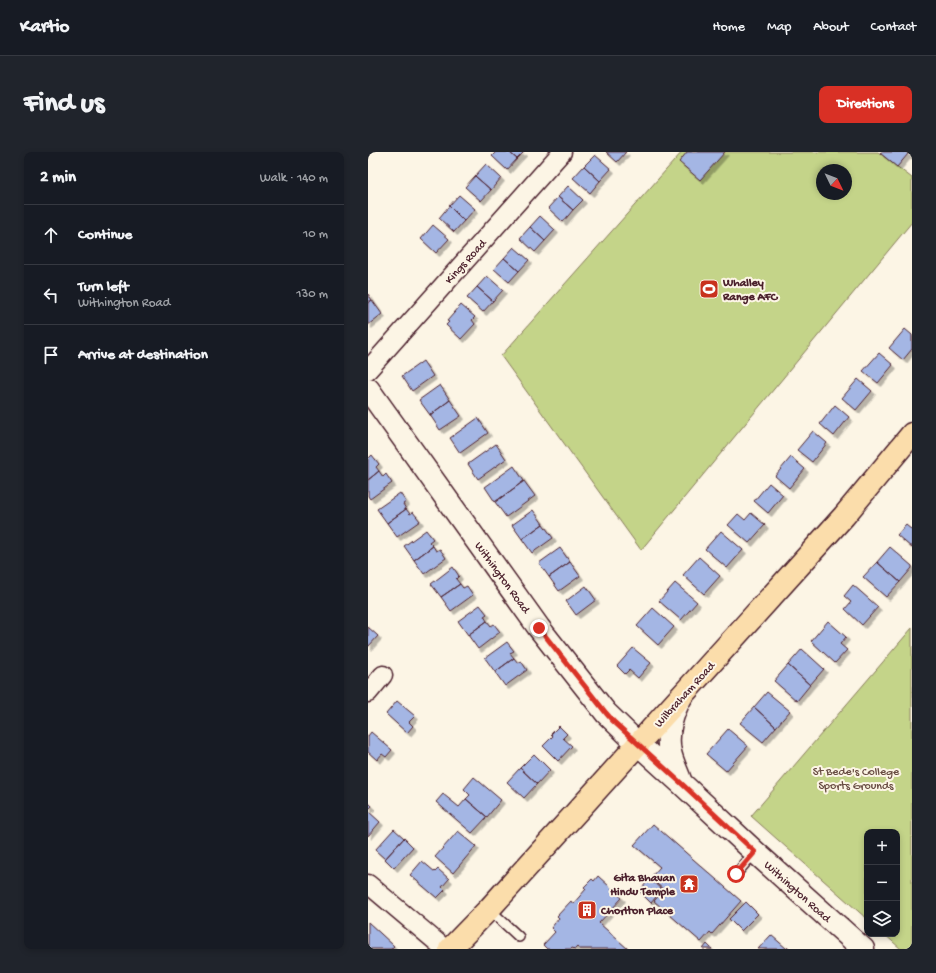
<!DOCTYPE html>
<html lang="en">
<head>
<meta charset="utf-8">
<style>
  body { margin:0; font-family:"Gochi Hand",sans-serif; background:#20242c; color:#f1f3f6 }
  .controls { position:absolute; right:12px; bottom:12px; display:grid; overflow:hidden; border-radius:8px; box-shadow:0 2px 6px #0003 }
  .controls button { width:36px; height:36px; display:grid; place-items:center; padding:0; border:0; border-bottom:1px solid #363941; background:#171b24; color:#f1f3f6; font:20px sans-serif }
  .compass { position:absolute; left:448px; top:12px; width:36px; height:36px; border-radius:50%; background:#171b24; box-shadow:0 2px 6px #0003; rotate:133deg }
  .stop { position:absolute; width:12px; height:12px; margin:-9px; border:3px solid #d93025; border-radius:50%; background:#fff }
  .stop.end { background:#d93025; border-color:#fff; box-shadow:0 1px 4px #0008 }
  .list { margin:0; padding:0; list-style:none }
  h2 { display:flex; justify-content:space-between; align-items:center; height:52px; margin:0; padding:0 16px; font-size:17px }
  h2 small { font-size:13px; font-weight:400; color:#9ea1a6 }
  .list li { display:grid; grid-template-columns:26px 1fr auto; gap:12px; align-items:center; box-sizing:border-box; height:60px; padding:0 16px; border-top:1px solid #363941 }
  .list b { display:block; font-size:15px; white-space:nowrap }
  .list p { margin:0; font-size:13px; white-space:nowrap; color:#9ea1a6 }
  .list em { font-size:13px; font-style:normal; color:#9ea1a6 }
  .icon { flex:none; width:22px; height:22px; fill:none; stroke:currentColor; stroke-width:2; stroke-linecap:round; stroke-linejoin:round }
  .map { position:relative; flex:none; width:544px; height:797px; overflow:hidden; border-radius:8px }
  header { display:flex; align-items:center; gap:24px; box-sizing:border-box; height:56px; padding:0 20px; background:#171b24; border-bottom:1px solid #363941 }
  header strong { font-size:19px }
  nav { display:flex; gap:22px; margin-inline-start:auto; font-size:14px }
  .intro { display:flex; align-items:center; justify-content:space-between; box-sizing:border-box; height:96px; padding:0 24px }
  h1 { margin:0; font-size:28px }
  .button { padding:10px 18px; border-radius:8px; background:#d93025; color:#fff; font-size:14px; font-weight:700 }
  main { display:flex; gap:24px; padding:0 24px }
  aside { flex:1; background:#171b24; border-radius:8px; box-shadow:0 2px 6px #0003 }
  .map>svg:first-child { display:block }
  .green { fill:#c4d489; stroke:#877a5a; fill-rule:evenodd }
  .building { fill:#a4b6e4; stroke:#4a1f2b; filter:url(#shadow) }
  .lines { fill:none; stroke-linecap:round; stroke-linejoin:round }
  .lane-casing { stroke:#4a1f2b; stroke-width:12 }
  .street-casing { stroke:#4a1f2b; stroke-width:21 }
  .secondary-casing { stroke:#4a1f2b; stroke-width:25 }
  .highway-casing { stroke:#4a1f2b; stroke-width:25 }
  .lane { stroke:#fcf5e5; stroke-width:9 }
  .street { stroke:#fcf5e5; stroke-width:18 }
  .secondary { stroke:#fcf5e5; stroke-width:22 }
  .highway { stroke:#fbddab; stroke-width:22 }
  .route { stroke:#d93025; stroke-width:5 }
  .labels { text-anchor:middle; stroke-width:4; stroke-linejoin:round; paint-order:stroke }
  .street-label { font-size:12px; fill:#4a1f2b; stroke:#fcf5e5 }
  .poi-label { font-size:12px; font-weight:bold; fill:#4a1f2b; stroke:#fcf5e5; text-anchor:start }
  .park-label { font-size:12px; fill:#684c42; stroke:#fcf5e5 }
</style>
</head>
<body>
<header>
<strong>Kartio</strong>
<nav><a>Home</a><a>Map</a><a>About</a><a>Contact</a></nav>
</header>
<div class="intro"><h1>Find us</h1><a class="button">Directions</a></div>
<main>
<aside>
<h2>2 min<small>Walk · 140 m</small></h2>
<ul class="list">
<li><svg class="icon" aria-label="ahead" viewBox="0 0 24 24"><path d="M12 20V5M6 11l6-6 6 6"/></svg><div><b>Continue</b></div><em>10 m</em></li>
<li><svg class="icon" aria-label="left" viewBox="0 0 24 24"><path d="M17 20v-9H6M10 6l-5 5 5 5"/></svg><div><b>Turn left</b><p>Withington Road</p></div><em>130 m</em></li>
<li><svg class="icon" aria-label="arrive" viewBox="0 0 24 24"><path d="M6 21V4h12l-3 4 3 4H6"/></svg><div><b>Arrive at destination</b></div></li>
</ul>
</aside>
<div class="map">
<svg width="544" height="797" viewBox="0 0 544 797">
  <defs>
    <filter id="shadow"><feDropShadow dx="3.5" dy="3.5" stdDeviation="0" flood-color="#0004"/></filter>
  </defs>
  <rect width="100%" height="100%" fill="#fcf5e5"/>
  <filter id="ink" filterUnits="userSpaceOnUse"><feTurbulence type="fractalNoise" baseFrequency=".025" numOctaves="2"/><feDisplacementMap in="SourceGraphic" scale="8" xChannelSelector="R" yChannelSelector="G"/><feConvolveMatrix kernelMatrix="1 2 1 2 8 2 1 2 1" color-interpolation-filters="sRGB"/></filter>
  <g filter="url(#ink)">
    <!-- green -->
    <path class="green" d="M314 0H510L544 26V70L273 398 133 204ZM454 18H478V42H454Z
      M544 476V797H533L516 782H529V680H499V767L383 664Z"/>
    <!-- building -->
    <path class="building" d="M128 0H141L149 7 139 18 124 4Z
      M141 0H156L149 7Z
      M238 0H258L249 10Z
      M319 0H357L332 28 311 10Z
      M513 0H538L540 2 529 15 512 1Z
      M227 3 243 17 232 29 216 14Z
      M118 12 133 26 123 38 107 24Z
      M216 14 232 29 222 41 205 26Z
      M107 24 123 38 113 49 97 35Z
      M200 34 215 48 205 58 190 45Z
      M91 43 107 57 96 69 81 54Z
      M190 45 205 58 195 70 180 56Z
      M81 54 96 69 86 80 71 66Z
      M172 64 187 78 177 89 162 75Z
      M65 73 81 87 68 101 53 87Z
      M162 75 177 89 167 100 152 86Z
      M146 95 161 108 151 119 136 106Z
      M136 106 151 119 141 130 126 117Z
      M119 124 135 138 125 149 109 135Z
      M109 135 125 149 115 160 99 146Z
      M0 142 4 148 0 151Z
      M4 148 14 162 0 173V151Z
      M93 153 107 165 104 168 107 172 93 187 78 173 81 170 79 169Z
      M537 177 544 183V197L535 208 521 196Z
      M511 201 525 213 510 231 495 219Z
      M55 209 65 224 44 239 34 224Z
      M490 227 504 239 488 258 474 246Z
      M72 233 82 248 62 263 51 248Z
      M82 248 93 264 72 278 62 263Z
      M467 253 481 265 466 284 452 272Z
      M110 266 120 281 92 301 82 286Z
      M445 279 459 291 444 310 429 298Z
      M128 292 138 307 110 327 100 312Z
      M4 303 11 312 8 315 11 319 0 328V307Z
      M423 305 437 317 421 336 407 324Z
      M146 314 156 329 127 350 117 335Z
      M11 319 15 325 18 322 24 331 2 347 0 344V328Z
      M156 329 167 344 138 365 127 350Z
      M401 331 415 343 400 361 386 349Z
      M32 341 38 350 35 352 38 357 19 371 9 357Z
      M38 357 42 362 45 360 52 369 29 385 19 371Z
      M165 358 175 372 154 387 144 373Z
      M383 361 397 373 381 391 360 373 370 362 377 368Z
      M175 372 185 386 164 401 154 387Z
      M538 373 544 378V396L529 383Z
      M58 378 65 387 61 390 65 394 46 408 36 394Z
      M353 379 375 398 359 416 337 397Z
      M65 394 68 399 72 397 78 406 56 422 46 408Z
      M522 395 544 414V416L532 430 509 410Z
      M192 396 202 410 181 425 171 411Z
      M331 405 352 424 336 442 315 423Z
      M202 410 212 424 191 439 181 425Z
      M509 410 532 430 518 445 495 425Z
      M85 415 91 424 88 427 92 432 73 445 63 432Z
      M307 431 329 450 313 468 291 449Z
      M92 432 95 436 99 434 105 443 83 459 73 445Z
      M485 433 510 455 494 473 477 457 483 450 476 444Z
      M218 434 228 448 208 463 198 449Z
      M112 453 119 462 116 464 119 469 100 483 90 469Z
      M285 456 306 475 290 493 269 474Z
      M119 469 123 474 126 472 132 480 110 497 100 483Z
      M460 469 478 485 472 492 479 498 467 511 443 489Z
      M0 475 10 484 0 495Z
      M139 490 146 499 142 501 146 506 127 520 117 506Z
      M265 496 283 511 270 526 261 518 257 522 249 514Z
      M434 497 456 517 442 533 420 513Z
      M146 506 150 511 153 509 159 518 137 534 127 520Z
      M420 513 442 533 429 549 406 529Z
      M399 540 422 559 408 575 386 555Z
      M29 549 47 564 41 570 45 574 39 581 18 562Z
      M386 555 408 575 395 590 372 571Z
      M191 574 199 582 195 586 204 594 190 609 175 594 185 584 183 582Z
      M360 577 380 594 358 619 338 602Z
      M3 580 24 598 18 605 14 602 9 608 0 600V584Z
      M166 602 182 618 169 632 152 616Z
      M152 616 169 632 156 646 139 630Z
      M106 625 133 648 119 665 98 647 102 643 96 637Z
      M75 642 91 655 98 647 119 665 104 681 68 650Z
      M0 650 4 654 0 658Z
      M0 659 12 670 0 684Z
      M285 672 373 749 344 782 342 780 333 790 286 749 296 738 282 726 292 715 266 693Z
      M26 677 36 686 17 707 7 698Z
      M90 679 108 694 85 721 67 705Z
      M36 686 45 695 26 716 17 707Z
      M54 709 67 720 70 717 81 727 74 735 77 738 69 746 42 723Z
      M230 724 254 746 231 771 260 797H211L209 795 207 797 204 796 203 797H179L175 793 187 780 183 776 191 766 189 764 203 749 205 752 218 737 216 735 224 727 226 729Z
      M282 727 294 738 283 751 271 739Z
      M378 750 390 762 373 779 361 767Z
      M0 770 26 794 23 797H0Z
      M403 783 419 797 420 795 422 797H390Z
      M339 792 344 797H335Z"/>
    <g class="lines">
      <defs>
        <path id="lane" d="M368 722 387 700
          M121 757 151 785"/>
        <path id="street" d="M0 218 194 0
          M0 541 15 523
          M0 732 77 797"/>
        <path id="secondary" d="M0 237 171 476 238 561 270 592 313 631 387 700 495 797
          M312 628C309 619 304 610 302 600 298 582 304 561 313 545"/>
        <path id="highway" d="M82 797 121 757 476 364 544 282"/>
      </defs>
      <!-- lane casing -->
      <use href="#lane" class="lane-casing"/>
      <!-- street casing -->
      <use href="#street" class="street-casing"/>
      <!-- secondary casing -->
      <use href="#secondary" class="secondary-casing"/>
      <!-- highway casing -->
      <use href="#highway" class="highway-casing"/>
      <!-- lane -->
      <use href="#lane" class="lane"/>
      <!-- street -->
      <use href="#street" class="street"/>
      <!-- secondary -->
      <use href="#secondary" class="secondary"/>
      <!-- highway -->
      <use href="#highway" class="highway"/>
    </g>
  </g>
  <g class="lines" filter="url(#ink)">
    <!-- route -->
    <path class="route" d="M171 476 238 561 245 569 313 631 387 700 368 722"/>
  </g>
  <!-- icons -->
  <defs>
    <symbol id="stadium-square" viewBox="-11 -11 22 22"><rect x="-9" y="-9" width="18" height="18" rx="4" fill="#c8321e" stroke="#fcf5e5"/><path d="M0-5a6.5 5 0 1 0 0 10a6.5 5 0 1 0 0-10ZM-3.5-1.8h7v3.6h-7Z" fill="#fff"/></symbol>
    <symbol id="temple-square" viewBox="-11 -11 22 22"><rect x="-9" y="-9" width="18" height="18" rx="4" fill="#c8321e" stroke="#fcf5e5"/><path d="M0-6L5-2H3V0L6.5 2.5H4V6H1.5V3h-3V6H-4V2.5H-6.5L-3 0V-2H-5Z" fill="#fff"/></symbol>
    <symbol id="building-square" viewBox="-11 -11 22 22"><rect x="-9" y="-9" width="18" height="18" rx="4" fill="#c8321e" stroke="#fcf5e5"/><path d="M-4-6H4V6H1V3H-1V6H-4ZM-2.5-4.3h1.7v1.8h-1.7ZM.8-4.3h1.7v1.8H.8ZM-2.5-1h1.7V.8h-1.7ZM.8-1h1.7V.8H.8Z" fill="#fff"/></symbol>
  </defs>
  <g fill-rule="evenodd">
    <use href="#stadium-square" x="330" y="126" width="22" height="22"/>
    <use href="#temple-square" x="310" y="721" width="22" height="22"/>
    <use href="#building-square" x="208" y="747" width="22" height="22"/>
  </g>
  <g class="labels">
    <!-- street labels -->
    <g class="street-label">
      <text transform="translate(97 109) rotate(-48)" y="4">Kings Road</text>
      <text transform="translate(135 425) rotate(54)" y="4">Withington Road</text>
      <text transform="translate(316 542) rotate(-48)" y="4">Wilbraham Road</text>
      <text transform="translate(430 739) rotate(42)" y="4">Withington Road</text>
    </g>
    <!-- poi labels -->
    <g class="poi-label">
      <text x="355" y="134">Whalley<tspan x="355" dy="14">Range AFC</tspan></text>
      <text x="307" y="729" text-anchor="end">Gita Bhavan<tspan x="307" dy="14">Hindu Temple</tspan></text>
      <text x="233" y="762">Chorlton Place</text>
    </g>
    <!-- park labels -->
    <g class="park-label">
      <text x="488" y="623">St Bede's College<tspan x="488" dy="14">Sports Grounds</tspan></text>
    </g>
  </g>
</svg>
<div class="controls">
<button>+</button>
<button>−</button>
<button><svg class="icon" aria-label="layers" viewBox="0 0 24 24"><path d="M12 4l9 5-9 5-9-5zM3 14l9 5 9-5"/></svg></button>
</div>
<svg class="compass" viewBox="-18 -18 36 36"><path d="M0-13l5 13h-10z" fill="#e53935"/><path d="M0 13l5-13h-10z" fill="#9ea1a6"/></svg>
<div class="stop" style="left:368px;top:722px"></div>
<div class="stop end" style="left:171px;top:476px"></div>
</div>
</main>
</body>
</html>
